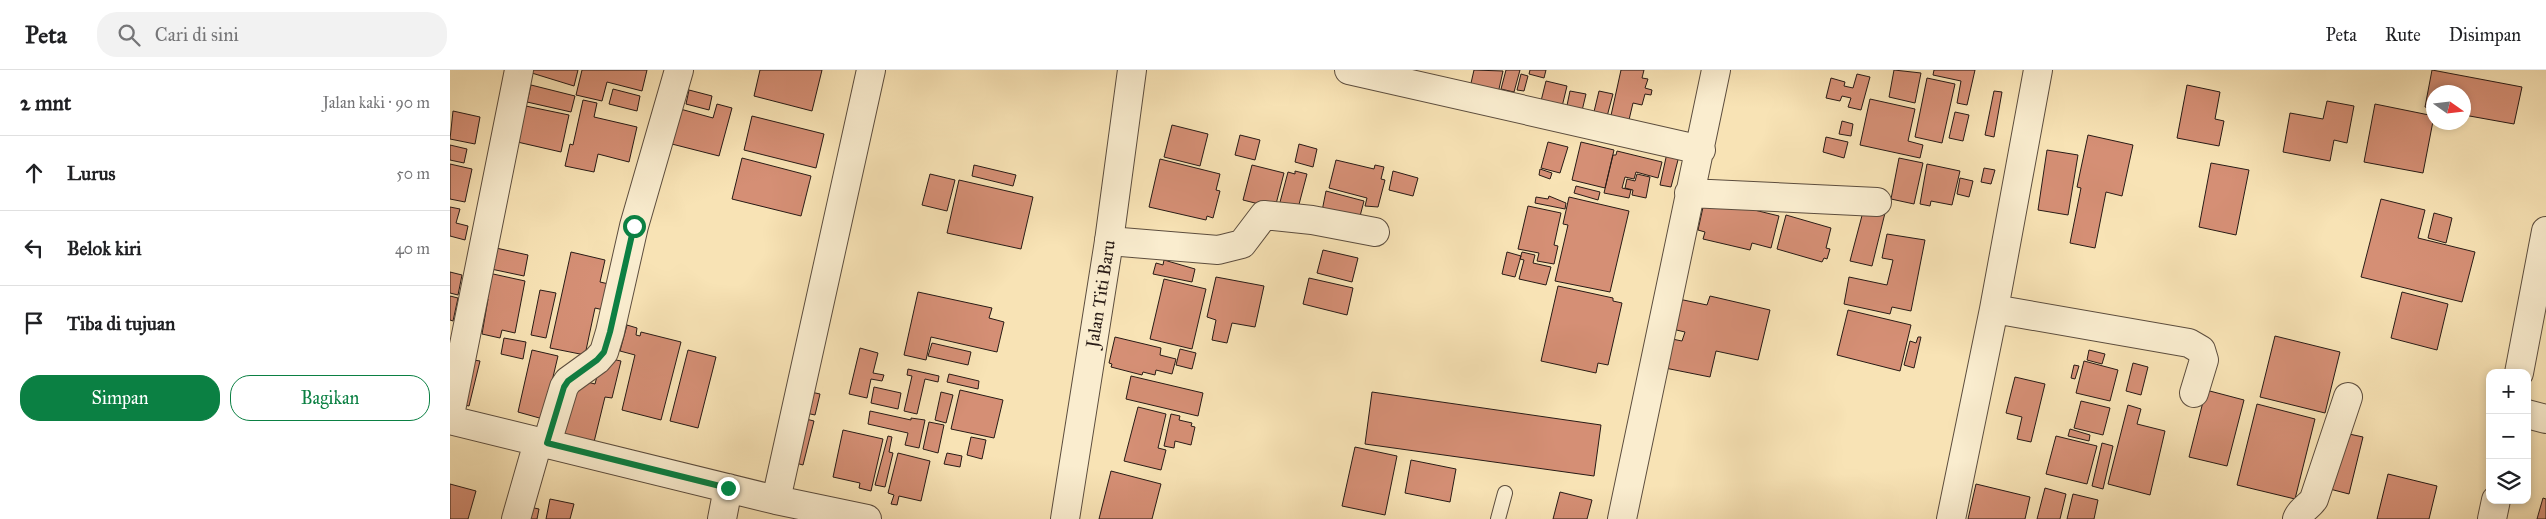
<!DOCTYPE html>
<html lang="id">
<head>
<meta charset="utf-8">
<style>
  body { margin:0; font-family:"IM FELL Great Primer",serif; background:#f2f2f2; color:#202124 }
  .controls { position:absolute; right:15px; bottom:15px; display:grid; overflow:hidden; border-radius:10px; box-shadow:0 2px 8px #0003 }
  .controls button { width:45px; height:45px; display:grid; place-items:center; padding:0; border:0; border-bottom:1px solid #e0e0e0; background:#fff; color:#202124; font:25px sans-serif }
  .compass { position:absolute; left:1976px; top:15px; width:45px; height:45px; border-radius:50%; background:#fff; box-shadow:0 2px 8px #0003; rotate:104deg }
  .stop { position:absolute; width:15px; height:15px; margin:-11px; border:4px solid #0b8043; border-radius:50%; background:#fff }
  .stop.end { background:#0b8043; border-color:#fff; box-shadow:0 1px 5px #0008 }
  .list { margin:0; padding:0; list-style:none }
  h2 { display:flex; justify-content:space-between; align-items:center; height:65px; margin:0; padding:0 20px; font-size:21px }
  h2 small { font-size:16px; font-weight:400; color:#757577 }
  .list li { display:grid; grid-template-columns:32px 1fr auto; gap:15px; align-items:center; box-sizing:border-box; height:75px; padding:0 20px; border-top:1px solid #e0e0e0 }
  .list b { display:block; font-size:19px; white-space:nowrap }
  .list em { font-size:16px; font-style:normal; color:#757577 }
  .actions { display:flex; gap:10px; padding:15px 20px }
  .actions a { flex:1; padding:11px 0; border:1px solid #0b8043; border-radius:20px; text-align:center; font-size:18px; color:#0b8043 }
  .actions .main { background:#0b8043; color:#fff }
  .icon { flex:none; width:28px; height:28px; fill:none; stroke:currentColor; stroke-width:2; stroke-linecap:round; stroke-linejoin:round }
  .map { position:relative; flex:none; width:2096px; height:449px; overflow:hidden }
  header { display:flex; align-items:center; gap:30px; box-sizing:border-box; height:70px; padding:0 25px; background:#fff; border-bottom:1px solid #e0e0e0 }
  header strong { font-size:24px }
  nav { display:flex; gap:28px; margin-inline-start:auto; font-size:18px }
  .search { width:350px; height:45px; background:#f2f2f2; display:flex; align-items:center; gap:12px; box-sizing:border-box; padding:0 18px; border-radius:20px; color:#757577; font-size:19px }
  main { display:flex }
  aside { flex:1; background:#fff }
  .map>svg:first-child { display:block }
  .building { fill:#d58f75; stroke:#281b16 }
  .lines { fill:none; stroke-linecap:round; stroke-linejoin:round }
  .service-casing { stroke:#5c4d3e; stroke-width:16 }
  .minor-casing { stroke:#5c4d3e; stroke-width:30 }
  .tertiary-casing { stroke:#5c4d3e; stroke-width:30 }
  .service { stroke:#faedcf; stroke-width:14 }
  .minor { stroke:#faedcf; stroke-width:28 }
  .tertiary { stroke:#faedcf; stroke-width:28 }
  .route { stroke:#0b8043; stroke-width:6 }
  .labels { text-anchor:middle; stroke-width:4.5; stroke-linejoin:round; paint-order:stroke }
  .street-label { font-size:18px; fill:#281b16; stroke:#faedcf }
</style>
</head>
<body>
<header>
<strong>Peta</strong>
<div class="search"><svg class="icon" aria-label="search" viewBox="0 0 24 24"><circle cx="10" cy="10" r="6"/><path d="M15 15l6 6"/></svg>Cari di sini</div>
<nav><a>Peta</a><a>Rute</a><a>Disimpan</a></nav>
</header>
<main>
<aside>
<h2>2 mnt<small>Jalan kaki · 90 m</small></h2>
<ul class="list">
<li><svg class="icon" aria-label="ahead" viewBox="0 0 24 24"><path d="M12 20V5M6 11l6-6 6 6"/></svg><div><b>Lurus</b></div><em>50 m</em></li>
<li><svg class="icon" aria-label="left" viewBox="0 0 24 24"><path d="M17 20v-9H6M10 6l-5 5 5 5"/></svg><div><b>Belok kiri</b></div><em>40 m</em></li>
<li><svg class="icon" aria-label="arrive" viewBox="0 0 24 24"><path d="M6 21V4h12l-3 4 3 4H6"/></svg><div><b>Tiba di tujuan</b></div></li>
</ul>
<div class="actions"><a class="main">Simpan</a><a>Bagikan</a></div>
</aside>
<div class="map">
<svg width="2096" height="449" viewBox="0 0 2096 449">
  <rect width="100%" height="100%" fill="#f8e3b5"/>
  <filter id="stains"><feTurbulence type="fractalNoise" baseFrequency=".004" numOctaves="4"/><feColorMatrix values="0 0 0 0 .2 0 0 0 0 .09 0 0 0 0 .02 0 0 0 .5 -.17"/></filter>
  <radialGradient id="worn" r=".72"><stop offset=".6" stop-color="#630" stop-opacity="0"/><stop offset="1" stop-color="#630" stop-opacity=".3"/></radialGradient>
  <!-- building -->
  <path class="building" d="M72 0H128L124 16Z
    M132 0H197L192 21 157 12 152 31 126 25Z
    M310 0H372L362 41 304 26Z
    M1024 0 1053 1 1047 28 1019 22Z
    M1056 0H1070L1064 22 1051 19Z
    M1080 0H1096L1094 8 1079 4Z
    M1171 0H1194L1192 8 1198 9 1195 18 1202 20 1201 25 1195 24 1192 35 1183 33 1178 54 1160 50Z
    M1444 0 1471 3 1465 33 1439 27Z
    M1484 0H1525L1517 35 1507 33 1511 11 1483 5Z
    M1982 0 2072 17 2064 54 2014 45V22H1984V39L1975 37Z
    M1071 4 1078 6 1074 21 1067 20Z
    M1407 4 1420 7 1411 40 1398 37 1401 28 1392 26 1390 31 1376 28 1381 8 1395 12 1394 16 1403 18Z
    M1477 8 1505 14 1492 73 1465 67Z
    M1096 11 1117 16 1110 45 1089 39Z
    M81 15 125 26 121 42 77 32Z
    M1737 15 1770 22 1765 49 1774 51 1769 76 1727 68Z
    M163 19 190 26 187 41 159 34Z
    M239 20 262 26 259 40 236 34Z
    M1120 21 1136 24 1130 49 1115 45Z
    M1149 21 1163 24 1155 54 1142 50Z
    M1544 21 1552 22 1544 67 1535 65Z
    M1420 29 1465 39 1458 71 1473 75 1470 88 1410 75Z
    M133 30 147 33 144 47 187 57 179 92 148 84 144 102 115 96 120 74 123 75Z
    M1877 31 1904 36 1897 73 1884 70 1880 91 1833 82 1840 43 1873 49Z
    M267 34 282 38 269 86 214 72 223 37 263 48Z
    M1925 34 1984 46 1973 103 1914 92Z
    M71 35 119 45 111 82 63 71Z
    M3 41 30 47 25 74 0 69Z
    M1505 42 1519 45 1513 71 1499 68Z
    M302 46 374 64 366 98 294 80Z
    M1392 51 1403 54 1401 66 1389 64Z
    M722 55 758 64 750 96 714 87Z
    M790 65 810 70 805 90 785 85Z
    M1638 65 1683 75 1672 126 1656 122 1645 178 1620 173 1631 118 1627 117Z
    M1376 67 1398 72 1394 88 1373 82Z
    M1098 72 1118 77 1110 103 1091 98Z
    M1131 72 1164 80 1155 118 1122 110Z
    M849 74 867 79 863 97 845 92Z
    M0 75 17 79 14 93 0 90Z
    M1597 80 1628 85 1618 145 1588 140Z
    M1167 81 1212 92 1208 108 1186 102 1184 109 1175 107 1172 118 1181 120 1179 128 1154 123 1163 85H1166Z
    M1217 83 1229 86 1221 117 1210 115Z
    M292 88 361 106 351 146 282 129Z
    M1449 88 1473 93 1464 134 1441 129Z
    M710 89 770 104 766 120 770 121 763 148 757 146 756 150 699 137Z
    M886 90 924 99 925 95 934 97 931 109 935 110 928 137 915 136 917 128 879 118Z
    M1761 93 1799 100 1786 165 1749 157Z
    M0 94 22 99 15 132 0 129Z
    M1477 94 1510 101 1502 135 1481 131 1480 136 1470 134Z
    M524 95 566 105 563 116 522 106Z
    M802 95 834 103 825 138 793 130Z
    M1534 98 1545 100 1541 114 1531 112Z
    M1090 99 1102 103 1100 109 1089 105Z
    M845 101 857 104 847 142 829 136 838 102 845 104Z
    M943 101 968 108 963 126 939 120Z
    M480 104 505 110 497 141 472 135Z
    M1187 104 1200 107 1196 128 1182 125 1183 120 1175 118 1177 109 1185 111Z
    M1510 108 1523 111 1519 127 1507 124Z
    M509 110 583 127 571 179 497 163Z
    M1126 116 1150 122 1148 130 1124 123Z
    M876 121 914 131 909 150 872 141Z
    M1099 126 1116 133 1115 139 1085 133 1086 127 1098 129Z
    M1119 127 1179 141 1160 222 1105 211 1118 155 1113 154Z
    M1255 128 1329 146 1321 178 1302 173 1300 180 1253 169 1255 162 1248 160Z
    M1931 129 1975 140 1968 168 2025 182 2012 232 1911 207Z
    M1078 136 1111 143 1104 175 1108 176 1104 194 1087 191 1089 183 1068 179Z
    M0 137 10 139 6 153 18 156 15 170 0 166Z
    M1414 138 1435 143 1422 196 1400 191Z
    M1984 143 2002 148 1996 173 1978 168Z
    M1336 145 1381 158 1376 178 1380 179 1377 189 1374 188 1372 192 1327 179Z
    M1437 164 1475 170 1461 241 1442 237 1440 244 1394 234 1399 207 1437 215 1443 190 1432 188Z
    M46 178 78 185 74 206 41 199Z
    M873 180 908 188 902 212 867 203Z
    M121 182 155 190 150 212 163 215 158 241 145 238 135 285 100 278Z
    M1057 182 1071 186 1065 207 1052 204Z
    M1072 182 1085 185 1083 193 1101 197 1096 215 1069 209 1074 190 1070 189Z
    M714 190 745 199 742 212 703 204 706 193 713 195Z
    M0 202 12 205 8 225 0 223Z
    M34 202 75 211 65 263 52 260 50 268 32 264 38 229 28 227Z
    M766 207 814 216 805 257 782 253 777 273 762 270 766 250 757 247Z
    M859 208 903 218 897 245 853 234Z
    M714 209 756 219 742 279 700 269Z
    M1108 216 1163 228V231L1172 233 1158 295 1148 293 1146 303 1091 291Z
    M90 220 106 223 96 268 81 265Z
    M468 222 542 238 539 248 554 252 547 282 481 267 476 290 454 285Z
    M1952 222 1998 234 1987 280 1941 268Z
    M0 226 8 228 3 251 0 250Z
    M1260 226 1320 240 1308 290 1266 281 1260 307 1215 298 1222 269 1232 271 1235 262 1218 258 1224 228 1257 235Z
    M1398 240 1461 255 1450 301 1387 285Z
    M177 255 187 258 186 265 190 266 191 262 231 272 211 350 172 340 185 285 170 281Z
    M1825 266 1890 282 1875 343 1810 327Z
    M665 267 711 278 710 285 726 289 722 304 706 300 705 305 693 302 692 305 661 297 662 294 659 293Z
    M1468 267H1471L1464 298 1454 295 1460 271 1466 273Z
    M54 268 76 272 73 289 51 284Z
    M482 273 521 282 518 295 478 286Z
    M410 278 428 283 423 303 434 305 432 311 421 309 417 328 399 324Z
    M730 279 746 283 742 299 726 295Z
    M82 280 108 286 93 349 68 342Z
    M238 280 266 287 248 358 220 351Z
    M1639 280 1655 284 1652 294 1637 290Z
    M152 287 171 291 162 328 155 327 144 372 113 365 126 309 145 314Z
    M17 289 30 291 19 336 6 333Z
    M1634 291 1668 300 1660 331 1626 323Z
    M1683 293 1698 297 1691 325 1676 321Z
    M1624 295 1629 296 1625 309 1621 308Z
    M458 299 489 306 488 312 475 309 467 344 454 341 462 306 457 305Z
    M499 304 529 311 528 319 497 312Z
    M681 306 753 323 748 346 676 329Z
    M1565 307 1595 314 1581 372 1567 369 1572 347 1556 343Z
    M424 317 451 323 448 339 421 333Z
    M352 320 370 324 365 345 347 341Z
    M510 320 553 330 544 368 501 359Z
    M1756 320 1794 330 1777 396 1739 387Z
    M491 322 503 325 496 353 485 350Z
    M922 322 1151 355 1144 406 915 374Z
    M1631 331 1660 338 1653 365 1624 358Z
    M1807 334 1865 349 1845 429 1787 415Z
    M1678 335 1691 339 1687 354 1715 361 1700 425 1658 414Z
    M688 337 716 344 708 378 716 380 711 400 674 391Z
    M420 341 461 350V348L475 350 469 378 455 375 458 363 418 354Z
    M721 344 730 346 729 350 742 353 741 356 745 357 741 375 725 371 724 378 714 376Z
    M348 347 364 351 353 395 342 392Z
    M479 352 494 355 488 383 473 379Z
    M1620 359 1640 365 1639 371 1618 366Z
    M393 360 433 369 421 421 409 418 410 413 383 407Z
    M1890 362 1913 367 1899 424 1876 418Z
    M438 366 442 367 439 382 443 383 435 417 425 415Z
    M1606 366 1647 376 1637 414 1596 404Z
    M521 367 536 370 532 389 517 385Z
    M1652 373 1663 376 1653 419 1642 416Z
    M905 377 947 386 935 445 892 436Z
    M448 383 480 391 471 431 449 426 447 435 441 434 444 425 438 423Z
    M497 383 512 386 510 397 494 394Z
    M961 390 1006 399 1000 432 955 423Z
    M661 401 711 414 702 449H649Z
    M1938 404 1987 416 1979 449H1927Z
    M0 414 26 421 18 449H0Z
    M1526 414 1580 427 1575 449H1518Z
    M1595 418 1616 424 1610 449H1587Z
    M1110 422 1142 430 1137 449H1103Z
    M1623 424 1648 430 1644 449H1617Z
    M2093 428 2096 429V449H2087Z
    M100 429 124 434 120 449H96Z
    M75 436 89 439 87 449H72Z"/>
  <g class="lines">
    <defs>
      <path id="service" d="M1048 449 1055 423"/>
      <path id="minor" d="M899 0 1251 80
        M1239 123 1427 132
        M659 171 768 180 792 174 814 145 862 150 925 162
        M1544 239 1739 273 1751 280 1754 290 1744 323
        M2069 303 2096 161
        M2077 344 2096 349
        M0 345 69 0
        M0 350 326 430 417 449
        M97 373 114 317 118 311 147 290 154 282 160 262 184 156 229 0
        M326 430 421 0
        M66 449 88 372
        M272 449 278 418
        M1172 449 1266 0
        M1501 449 1544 239 1588 0
        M1847 449C1850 440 1859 437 1864 429L1898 327
        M2042 449 2046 430"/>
      <g id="tertiary">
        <path id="s1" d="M615 449 659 171 682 0"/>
      </g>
    </defs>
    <!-- service casing -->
    <use href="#service" class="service-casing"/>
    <!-- minor casing -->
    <use href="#minor" class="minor-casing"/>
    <!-- tertiary casing -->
    <use href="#tertiary" class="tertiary-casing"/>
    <!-- service -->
    <use href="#service" class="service"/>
    <!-- minor -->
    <use href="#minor" class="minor"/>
    <!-- tertiary -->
    <use href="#tertiary" class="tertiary"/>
  </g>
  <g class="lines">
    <!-- route -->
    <path class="route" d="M184 156 160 262 154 282 147 290 118 311 114 317 97 373 278 418"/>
  </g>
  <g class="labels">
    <!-- street labels -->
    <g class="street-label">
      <text dy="6" stroke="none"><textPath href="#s1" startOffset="228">Jalan Titi Baru</textPath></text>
    </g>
  </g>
  <rect width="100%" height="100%" filter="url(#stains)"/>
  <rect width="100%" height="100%" fill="url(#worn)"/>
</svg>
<div class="controls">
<button>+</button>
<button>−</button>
<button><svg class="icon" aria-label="layers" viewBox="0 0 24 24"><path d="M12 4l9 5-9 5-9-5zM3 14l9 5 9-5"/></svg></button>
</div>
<svg class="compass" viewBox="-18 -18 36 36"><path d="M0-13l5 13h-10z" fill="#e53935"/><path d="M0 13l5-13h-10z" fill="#757577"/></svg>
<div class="stop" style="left:184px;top:156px"></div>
<div class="stop end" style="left:278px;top:418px"></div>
</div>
</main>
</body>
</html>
